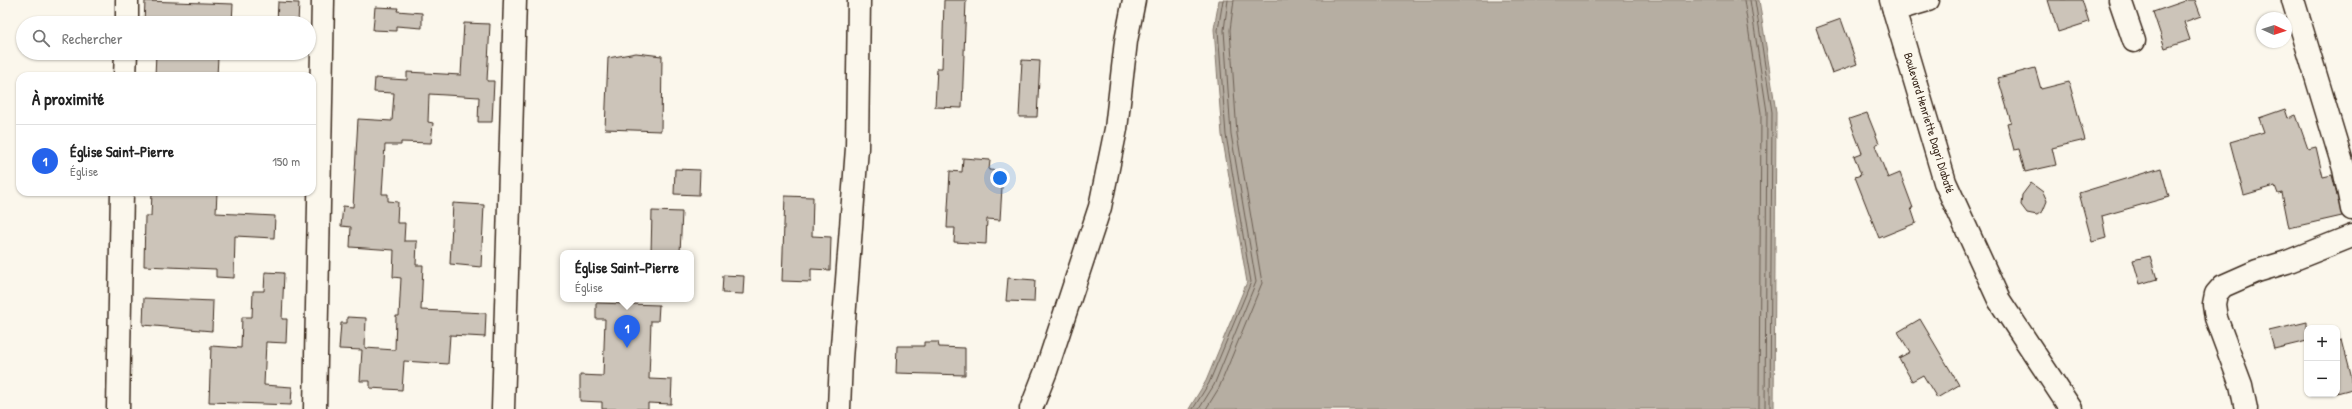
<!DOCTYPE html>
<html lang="fr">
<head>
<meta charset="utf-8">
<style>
  body { margin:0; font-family:"Patrick Hand",sans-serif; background:#f2f2f2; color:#222 }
  .controls { position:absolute; right:12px; bottom:12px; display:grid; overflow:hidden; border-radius:8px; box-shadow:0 1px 3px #0004 }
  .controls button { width:36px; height:36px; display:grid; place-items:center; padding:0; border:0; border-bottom:1px solid #e0e0e0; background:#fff; color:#222; font:20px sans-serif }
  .compass { position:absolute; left:2256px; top:12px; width:36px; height:36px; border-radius:50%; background:#fff; box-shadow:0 1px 3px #0004; rotate:93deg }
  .you { position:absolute; left:1000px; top:178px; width:14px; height:14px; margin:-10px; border:3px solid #fff; border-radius:50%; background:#1a73e8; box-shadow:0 0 0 6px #1a73e833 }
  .badge { display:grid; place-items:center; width:26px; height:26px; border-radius:50%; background:#2563eb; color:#fff; font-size:13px; font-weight:700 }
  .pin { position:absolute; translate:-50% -33px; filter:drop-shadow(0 1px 2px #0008) }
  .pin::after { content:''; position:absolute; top:21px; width:14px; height:12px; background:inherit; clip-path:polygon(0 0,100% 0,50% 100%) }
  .popup { position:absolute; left:560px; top:250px; width:134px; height:52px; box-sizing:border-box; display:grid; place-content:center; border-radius:8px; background:#fff; filter:drop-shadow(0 1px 3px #0005); font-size:13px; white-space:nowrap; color:#767676 }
  .popup b { font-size:15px; color:#222 }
  .popup::after { content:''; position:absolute; left:50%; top:100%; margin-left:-8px; border:8px solid transparent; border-top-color:#fff }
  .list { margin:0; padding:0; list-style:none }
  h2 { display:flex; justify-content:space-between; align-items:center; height:52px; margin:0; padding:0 16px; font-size:17px }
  h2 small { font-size:13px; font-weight:400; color:#767676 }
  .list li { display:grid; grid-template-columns:26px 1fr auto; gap:12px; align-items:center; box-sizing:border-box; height:72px; padding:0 16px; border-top:1px solid #e0e0e0 }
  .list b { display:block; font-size:15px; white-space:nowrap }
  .list p { margin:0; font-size:13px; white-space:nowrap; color:#767676 }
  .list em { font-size:13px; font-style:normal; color:#767676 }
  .icon { flex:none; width:22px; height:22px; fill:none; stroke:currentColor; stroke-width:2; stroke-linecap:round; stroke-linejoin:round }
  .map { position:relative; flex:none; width:2352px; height:409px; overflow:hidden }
  .search { position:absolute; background:#fff; box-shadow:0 1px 3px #0004; left:16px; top:16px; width:300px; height:44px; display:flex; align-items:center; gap:10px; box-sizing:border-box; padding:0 14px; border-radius:22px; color:#767676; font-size:15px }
  .panel { position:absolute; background:#fff; box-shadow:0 1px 3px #0004; left:16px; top:72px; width:300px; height:124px; border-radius:12px }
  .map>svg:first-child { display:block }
  .water { fill:#b6aea2; stroke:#85796d }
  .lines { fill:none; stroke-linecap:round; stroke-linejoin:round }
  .shore { stroke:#6c5f53; stroke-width:1 }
  .building { fill:#ccc4b9; stroke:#3b2a1e }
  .minor-casing { stroke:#3b2a1e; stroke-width:25 }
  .major-casing { stroke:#3b2a1e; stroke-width:25 }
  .minor { stroke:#fbf7ec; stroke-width:22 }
  .major { stroke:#fbf7ec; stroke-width:22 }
  .labels { text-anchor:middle; stroke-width:3.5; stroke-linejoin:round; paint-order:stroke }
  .street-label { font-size:12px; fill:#3b2a1e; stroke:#fbf7ec }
</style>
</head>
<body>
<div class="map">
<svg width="2352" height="409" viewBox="0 0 2352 409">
  <rect width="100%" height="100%" fill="#fbf7ec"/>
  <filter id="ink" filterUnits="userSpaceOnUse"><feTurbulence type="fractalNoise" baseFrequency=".025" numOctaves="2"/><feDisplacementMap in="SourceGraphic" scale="8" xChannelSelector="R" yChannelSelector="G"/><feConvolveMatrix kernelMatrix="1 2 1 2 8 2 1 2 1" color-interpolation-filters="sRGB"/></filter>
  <g filter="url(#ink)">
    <!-- water -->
    <path class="water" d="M1219 0H1759L1776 112 1774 409H1189L1206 381 1247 282 1222 135 1214 29Z"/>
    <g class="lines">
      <!-- shore -->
      <path class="shore" d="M1744 0 1761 113 1759 409
        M1750 0 1767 112 1765 409
        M1755 0 1772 112 1770 409
        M1193 409 1209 383 1251 282 1226 135 1218 30 1223 0
        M1199 409 1214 385 1256 282 1231 134 1224 30 1228 0
        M1206 409 1219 388 1262 283 1237 134 1230 30 1234 0"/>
    </g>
    <!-- building -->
    <path class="building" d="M944 0H966L962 108 935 107 937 68H942Z
      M2048 0H2082L2089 22 2058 32Z
      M2188 0H2195L2201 16 2184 22 2190 40 2165 48 2153 12Z
      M145 1 233 4 232 23H144Z
      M278 2 299 3 298 23H277Z
      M375 7 398 8 397 11 422 13V28L396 26V31L373 30Z
      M1841 19 1857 64 1832 73 1816 28Z
      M464 23 490 24 487 81H494L492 122H478L479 97 429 94 428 122 433 123 431 143 401 142V145H385L382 194H388V201L398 202 397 223H405L404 241H417L416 265H423L421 310 486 313 485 337 450 335 448 364 404 361 402 390 370 388V381H360L362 350 339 349 341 323H347V317L366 318 365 348 395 350 396 316H399L401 278 393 277 394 250 350 247 351 227 341 226 343 206 353 207 358 119 392 121 394 93 374 92 375 78 407 80V72L461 75Z
      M156 53 218 57 217 76H155Z
      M636 53 662 56 661 131 605 129 608 58Z
      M1022 60 1040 61 1037 117H1019Z
      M2035 68 2041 89 2069 82 2085 140 2052 148 2056 165 2025 172 2019 149 2014 150 2007 123 2011 122 1998 78Z
      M2285 109 2288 118 2296 115 2308 149 2316 147 2323 177 2332 175 2342 216 2289 228 2282 193 2278 194 2275 186 2244 195 2230 142 2264 132 2259 118Z
      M1867 113 1879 143 1875 145 1888 178 1900 173 1913 208H1911L1916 223 1879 238 1855 177 1861 175 1854 156 1862 153 1849 119Z
      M963 158 990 160 989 170 1003 171 1000 220 987 219 986 244 954 242 955 228H947L950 171 962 172Z
      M2161 168 2169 197 2102 216 2106 238 2092 242 2079 193Z
      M675 169 700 170 699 195 674 194Z
      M2031 183 2043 192 2047 201 2043 211 2037 215 2027 213 2021 205 2022 195Z
      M152 192H217L216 213 275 216 274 238 235 236 234 278 216 277V269L144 266 145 216H151Z
      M785 196 813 197 812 236 831 237 830 270 811 269V282L782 281Z
      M453 203 484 205 481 267 450 264Z
      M652 211 682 212 680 253H651Z
      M2150 256 2157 279 2140 284 2133 260Z
      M265 272 284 273 282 319H287L286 343 266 342 264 385 292 387 291 405 209 402 211 346 241 348 242 317H252L253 291H264Z
      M723 275 744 276 743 294 722 293Z
      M1008 278 1035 280 1034 302 1006 301Z
      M144 298 213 301 212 331 143 325Z
      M596 303 659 305 658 321H651L649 379 672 380 671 404 648 403V409H602V402L580 401V375L603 376 605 319H596Z
      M1920 319 1959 385 1937 398 1923 375 1912 381 1899 358 1910 352 1898 332Z
      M2307 322V341L2274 349 2269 331Z
      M2342 340 2352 379V389L2337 393V341Z
      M924 342H938L939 347 965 348V375L896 373 897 346H924Z"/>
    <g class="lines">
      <defs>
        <path id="minor" d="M2120 0 2134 41
          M2293 0 2344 169 2352 209
          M1894 10 1928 0
          M127 23V0
          M125 76 126 53
          M118 409 122 192
          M315 409 323 0
          M503 409 515 0
          M839 409 841 359 857 148 859 0
          M1031 409 1046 371 1100 207 1116 129 1126 41 1134 0
          M2246 409 2241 385 2216 318 2214 304 2216 294 2223 286 2257 271 2287 262 2352 236"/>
        <path id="major" d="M1891 0 1945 182 1999 300 2071 409"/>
      </defs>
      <!-- minor casing -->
      <use href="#minor" class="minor-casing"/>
      <!-- major casing -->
      <use href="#major" class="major-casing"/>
      <!-- minor -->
      <use href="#minor" class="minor"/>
      <!-- major -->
      <use href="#major" class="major"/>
    </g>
  </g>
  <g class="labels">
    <!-- street labels -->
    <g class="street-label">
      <text transform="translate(1929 123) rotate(73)" y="4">Boulevard Henriette Dagri Diabaté</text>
    </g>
  </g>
</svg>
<div class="controls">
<button>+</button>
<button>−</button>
</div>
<svg class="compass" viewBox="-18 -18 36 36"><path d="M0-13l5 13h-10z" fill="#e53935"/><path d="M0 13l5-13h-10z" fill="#767676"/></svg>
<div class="you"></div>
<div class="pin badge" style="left:627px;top:348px">1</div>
<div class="popup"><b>Église Saint-Pierre</b>Église</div>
<div class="search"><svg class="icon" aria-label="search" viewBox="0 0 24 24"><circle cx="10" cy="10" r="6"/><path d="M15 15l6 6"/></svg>Rechercher</div>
<section class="panel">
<h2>À proximité<small></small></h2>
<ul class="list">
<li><span class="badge">1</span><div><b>Église Saint-Pierre</b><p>Église</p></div><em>150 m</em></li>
</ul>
</section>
</div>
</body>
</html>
